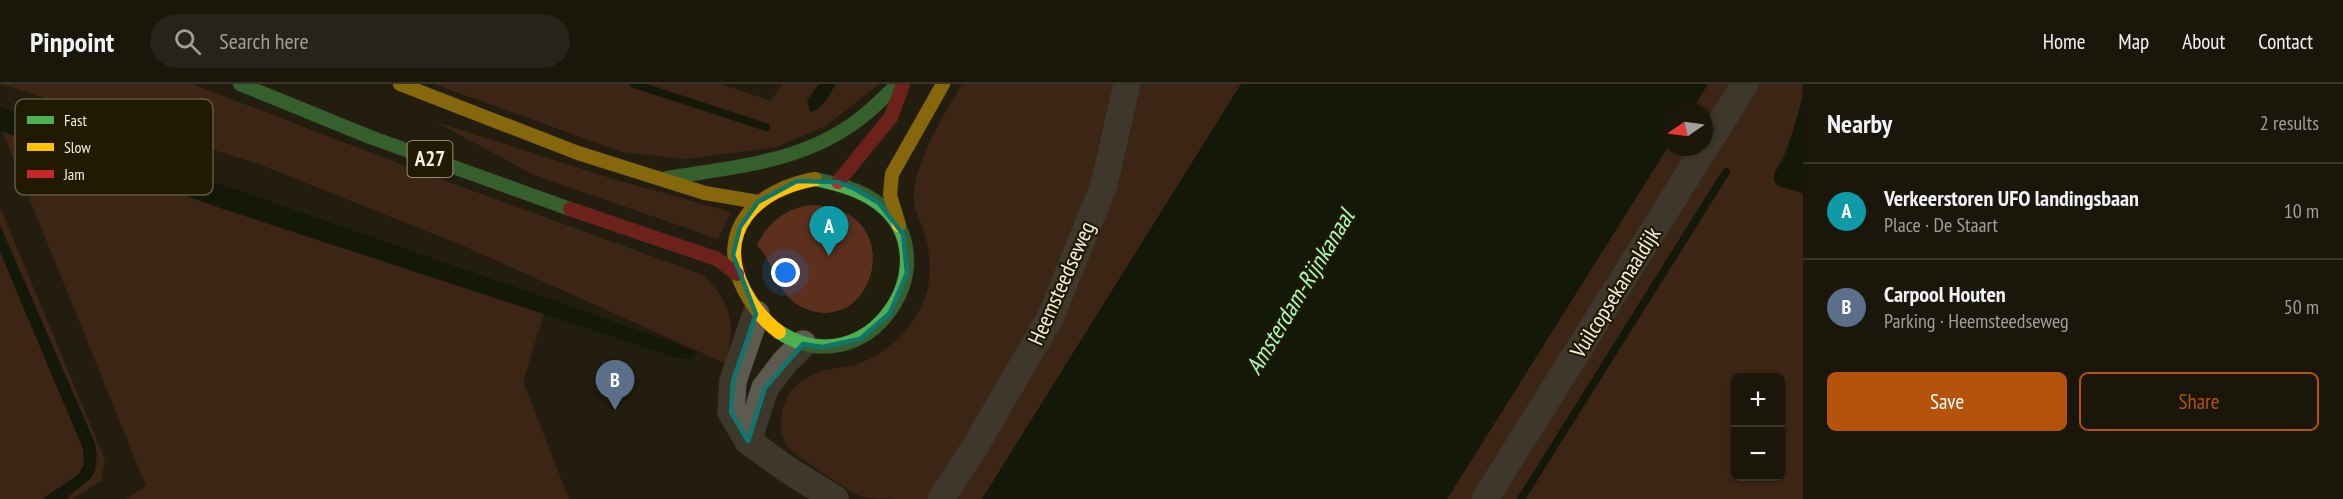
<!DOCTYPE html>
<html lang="en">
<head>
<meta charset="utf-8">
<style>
  body { margin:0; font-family:"PT Sans Narrow",sans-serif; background:#272318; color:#f1f3f6 }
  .controls { position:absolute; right:18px; bottom:18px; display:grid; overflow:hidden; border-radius:9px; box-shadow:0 2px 4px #0004 }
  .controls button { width:54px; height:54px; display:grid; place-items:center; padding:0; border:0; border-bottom:2px solid #38352b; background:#1a160a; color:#f1f3f6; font:30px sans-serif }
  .compass { position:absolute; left:1659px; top:18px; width:54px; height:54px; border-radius:50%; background:#1a160a; box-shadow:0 2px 4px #0004; rotate:257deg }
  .you { position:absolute; left:786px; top:189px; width:21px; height:21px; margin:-15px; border:4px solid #fff; border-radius:50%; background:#1a73e8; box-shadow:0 0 0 9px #1a73e833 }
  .badge { display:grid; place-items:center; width:39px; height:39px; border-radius:50%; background:#b45309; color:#fff; font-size:20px; font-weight:700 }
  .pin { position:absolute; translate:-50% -50px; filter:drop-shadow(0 2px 3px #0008) }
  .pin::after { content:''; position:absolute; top:32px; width:21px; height:18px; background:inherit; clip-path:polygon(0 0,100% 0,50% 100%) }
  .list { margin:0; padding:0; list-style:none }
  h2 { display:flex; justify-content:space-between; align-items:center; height:78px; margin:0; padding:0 24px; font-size:26px }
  h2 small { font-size:20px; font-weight:400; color:#9f9f9c }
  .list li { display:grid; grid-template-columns:39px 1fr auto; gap:18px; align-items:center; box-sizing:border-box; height:96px; padding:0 24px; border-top:2px solid #38352b }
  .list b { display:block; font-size:22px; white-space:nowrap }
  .list p { margin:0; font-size:20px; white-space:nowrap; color:#9f9f9c }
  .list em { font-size:20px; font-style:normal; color:#9f9f9c }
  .actions { display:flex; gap:12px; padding:18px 24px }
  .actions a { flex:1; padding:14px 0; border:2px solid #b45309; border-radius:9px; text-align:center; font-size:21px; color:#b45309 }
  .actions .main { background:#b45309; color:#fff }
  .icon { flex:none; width:33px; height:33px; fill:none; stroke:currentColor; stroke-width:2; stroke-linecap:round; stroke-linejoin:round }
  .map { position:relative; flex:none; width:1803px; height:415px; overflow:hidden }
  header { display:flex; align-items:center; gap:36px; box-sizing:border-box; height:84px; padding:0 30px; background:#1a160a; border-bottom:2px solid #38352b }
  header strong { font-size:28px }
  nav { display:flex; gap:33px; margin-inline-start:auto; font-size:21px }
  .search { width:420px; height:54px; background:#272318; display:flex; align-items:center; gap:15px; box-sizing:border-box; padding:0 21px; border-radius:33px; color:#9f9f9c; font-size:22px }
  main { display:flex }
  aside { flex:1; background:#1a160a }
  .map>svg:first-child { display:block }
  .green { fill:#5c301d; fill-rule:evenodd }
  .water { fill:#031303 }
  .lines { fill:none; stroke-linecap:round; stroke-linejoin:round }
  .stream { stroke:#031303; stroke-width:8 }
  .street-casing { stroke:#3a372c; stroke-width:28 }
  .fast-casing { stroke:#3a372c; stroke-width:15 }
  .slow-casing { stroke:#3a372c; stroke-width:15 }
  .jam-casing { stroke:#3a372c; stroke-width:15 }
  .street { stroke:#5d5a4f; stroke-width:27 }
  .fast { stroke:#4caf50; stroke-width:14 }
  .slow { stroke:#ffc107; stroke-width:14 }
  .jam { stroke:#c62828; stroke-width:14 }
  .marked { fill:none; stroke:#0f766e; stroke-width:4.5; stroke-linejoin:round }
  .labels { text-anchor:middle; stroke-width:4.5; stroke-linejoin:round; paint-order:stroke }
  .shield { fill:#211a00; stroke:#b5b09c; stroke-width:1.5 }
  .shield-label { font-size:21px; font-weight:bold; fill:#f4f0df }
  .street-label { font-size:22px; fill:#f4f0df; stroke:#211a00 }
  .water-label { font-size:24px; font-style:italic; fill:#a8fabc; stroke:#211a00 }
  .key { fill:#211a00; stroke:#605a43; stroke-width:1.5 }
  .key-label { font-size:16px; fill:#f4f0df }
</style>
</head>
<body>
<header>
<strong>Pinpoint</strong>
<div class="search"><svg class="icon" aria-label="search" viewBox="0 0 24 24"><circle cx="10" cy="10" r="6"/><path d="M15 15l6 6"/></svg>Search here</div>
<nav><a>Home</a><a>Map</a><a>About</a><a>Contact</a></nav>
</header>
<main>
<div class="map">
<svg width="1803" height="415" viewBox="0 0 1803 415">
  <rect width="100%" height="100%" fill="#221e0e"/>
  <!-- green -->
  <path class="green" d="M0 0H192L413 85 703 191C734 222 734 239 727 280L466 163 256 79Z
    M434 0H720L771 17 782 0H879L826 42 777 63 685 75 622 68Z
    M962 0H1117L1088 111 1042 222 929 415C915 415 876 415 865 414 848 408 823 388 807 378 792 369 780 358 781 339 781 311 800 292 827 286 834 284 842 284 850 282 864 279 879 271 890 262 905 251 915 235 923 219 933 198 931 169 924 147 921 138 915 127 914 117 911 82 945 30 962 0Z
    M1140 0H1241L982 415H953L1002 339Z
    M1708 0H1733L1704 47V27H1691Z
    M1759 0H1803C1803 26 1787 67 1774 90L1778 102 1803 109V415H1498ZM1736 294H1780V392H1736Z
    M436 38 613 95 731 128 718 155 534 91Z
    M2 47 544 229 523 298 569 415H126L146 402Z
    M1668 63H1694L1474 415H1447Z
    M812 121C914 124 873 263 798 221 777 209 775 180 757 161 769 138 785 124 812 121Z
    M0 123 105 376 101 397 72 415H0Z"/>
  <!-- water -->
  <path class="water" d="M819 0H836C829 11 823 26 810 28L807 16Z
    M1241 0H1708L1691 27H1668V63L1447 415H982Z
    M1803 12V109L1778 102 1774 97V90L1786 71Z
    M0 23 675 259 696 268 695 273 688 276 675 273 223 125 0 47Z
    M0 141 95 359 97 371 95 387 91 394 66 415H42L79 390 84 380 83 365 0 168Z"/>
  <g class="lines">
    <!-- stream -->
    <path class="stream" d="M634 0 766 43
      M1521 415 1726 88"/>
    <defs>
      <path id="street" d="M756 230 733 297 731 328 748 357 788 386 835 415
        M748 357 765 304 785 278 803 260
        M941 415 976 361 1051 232 1104 101 1127 0
        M1485 415 1745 0"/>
      <path id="fast" d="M240 0 370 53 570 125
        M667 94C727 84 793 79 845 45 865 33 881 16 898 0
        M779 248C869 306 953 175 878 119 859 105 838 100 815 95"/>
      <path id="slow" d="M400 0 578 69 705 109 758 118
        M899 141 890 111 892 90 943 0
        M779 248C764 237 753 223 744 206 714 146 757 105 815 95"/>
      <path id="jam" d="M838 98 891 33 903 0
        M570 125 717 175 737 190"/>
    </defs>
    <!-- street casing -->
    <use href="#street" class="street-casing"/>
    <!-- fast casing -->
    <use href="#fast" class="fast-casing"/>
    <!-- slow casing -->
    <use href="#slow" class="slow-casing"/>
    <!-- jam casing -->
    <use href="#jam" class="jam-casing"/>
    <!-- street -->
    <use href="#street" class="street"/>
    <!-- fast -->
    <use href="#fast" class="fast"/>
    <!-- slow -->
    <use href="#slow" class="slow"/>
    <!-- jam -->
    <use href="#jam" class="jam"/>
  </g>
  <!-- marked area -->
  <path d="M0 0H1803V415H0ZM797 97 838 98 855 105 879 119 903 150 907 189 890 229 860 255 822 263 803 260 765 304 748 357 731 328 733 297 756 230 733 171 740 143 758 118Z" fill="#221e0e" fill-opacity=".55" fill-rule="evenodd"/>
  <path class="marked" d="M797 97 838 98 855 105 879 119 903 150 907 189 890 229 860 255 822 263 803 260 765 304 748 357 731 328 733 297 756 230 733 171 740 143 758 118Z"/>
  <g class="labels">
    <!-- shield labels -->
    <rect class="shield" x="407.5" y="57" width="45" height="36" rx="4.5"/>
    <g class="shield-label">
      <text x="430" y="82">A27</text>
    </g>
    <!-- street labels -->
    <g class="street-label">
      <text transform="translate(1061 199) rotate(-66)" y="8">Heemsteedseweg</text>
      <text transform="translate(1615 208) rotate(-58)" y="8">Vuilcopsekanaaldijk</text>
    </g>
    <!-- water labels -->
    <g class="water-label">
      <text transform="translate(1300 208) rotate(-59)" y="8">Amsterdam-Rijnkanaal</text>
    </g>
  </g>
  <!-- legend -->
  <rect x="15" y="15" width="198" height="96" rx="9" class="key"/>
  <rect x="27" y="32" width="27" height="8" fill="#4caf50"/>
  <rect x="27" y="59" width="27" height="8" fill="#ffc107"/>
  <rect x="27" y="86" width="27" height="8" fill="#c62828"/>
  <g class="key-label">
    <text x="64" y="42">Fast</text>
    <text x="64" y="69">Slow</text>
    <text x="64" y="96">Jam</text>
  </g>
</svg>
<div class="controls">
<button>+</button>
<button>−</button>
</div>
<svg class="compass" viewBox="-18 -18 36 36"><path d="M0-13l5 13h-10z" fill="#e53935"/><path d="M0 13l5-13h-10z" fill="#9f9f9c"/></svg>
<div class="you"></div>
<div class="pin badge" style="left:829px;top:172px;background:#0f9aa8">A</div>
<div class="pin badge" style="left:615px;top:326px;background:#5c6f8a">B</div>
</div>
<aside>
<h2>Nearby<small>2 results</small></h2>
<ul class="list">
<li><span class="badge" style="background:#0f9aa8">A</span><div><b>Verkeerstoren UFO landingsbaan</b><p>Place · De Staart</p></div><em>10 m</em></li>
<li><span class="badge" style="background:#5c6f8a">B</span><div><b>Carpool Houten</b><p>Parking · Heemsteedseweg</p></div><em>50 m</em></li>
</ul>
<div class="actions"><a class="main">Save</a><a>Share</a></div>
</aside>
</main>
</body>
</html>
